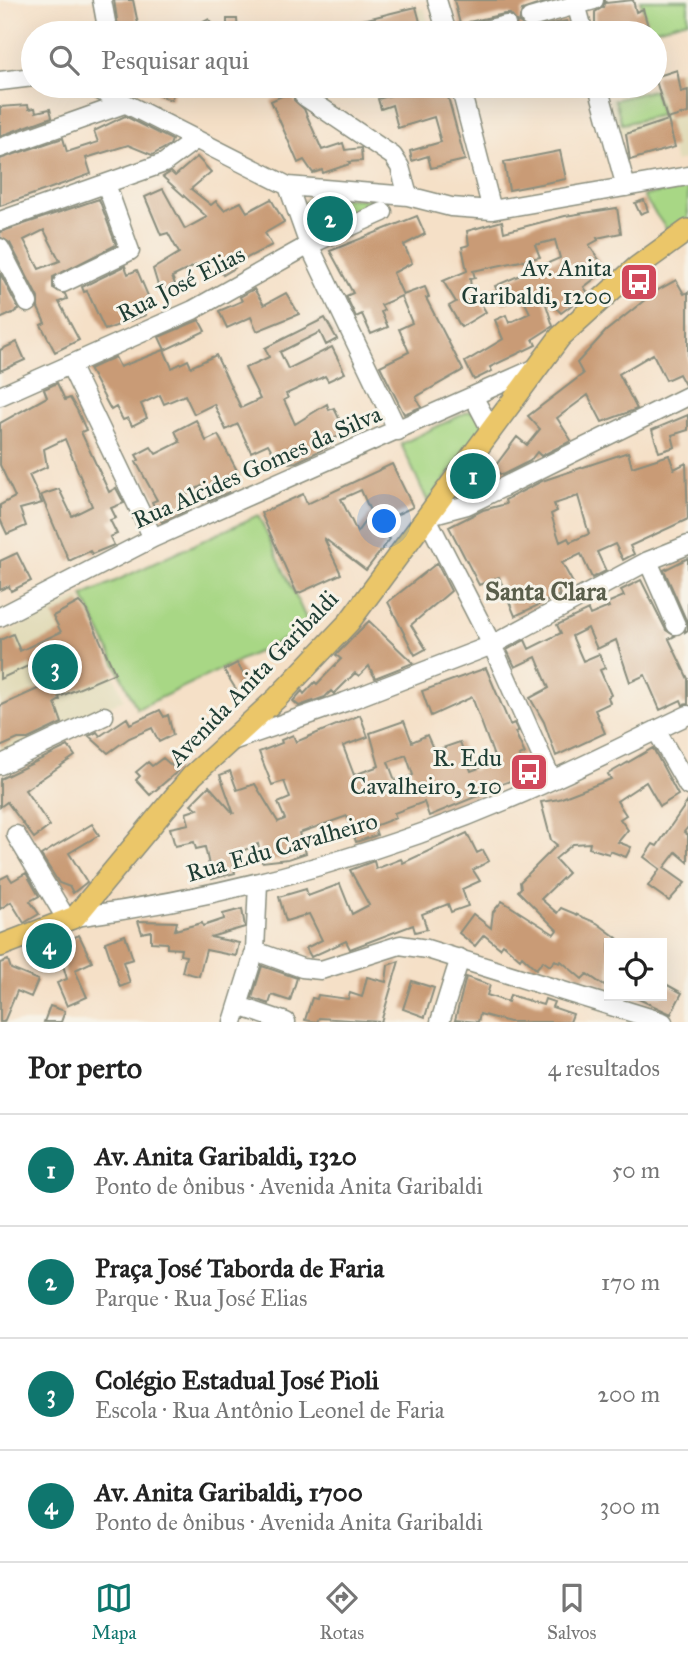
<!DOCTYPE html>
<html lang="pt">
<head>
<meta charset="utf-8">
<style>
  body { margin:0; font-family:"IM FELL Great Primer",serif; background:#f6f6f6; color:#222 }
  .controls { position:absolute; right:21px; bottom:21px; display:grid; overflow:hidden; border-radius:0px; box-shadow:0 7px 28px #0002 }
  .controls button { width:63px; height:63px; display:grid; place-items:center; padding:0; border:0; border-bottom:2px solid #e0e0e0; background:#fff; color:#222; font:35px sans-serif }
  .you { position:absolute; left:385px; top:522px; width:24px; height:24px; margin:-18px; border:5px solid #fff; border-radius:50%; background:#1a73e8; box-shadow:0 0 0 10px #1a73e833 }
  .badge { display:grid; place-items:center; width:46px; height:46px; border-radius:50%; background:#0f766e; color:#fff; font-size:23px; font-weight:700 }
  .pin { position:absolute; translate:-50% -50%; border:4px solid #fff; box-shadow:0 2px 7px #0006 }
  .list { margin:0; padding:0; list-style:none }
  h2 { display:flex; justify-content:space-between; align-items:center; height:91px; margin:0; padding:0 28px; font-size:30px }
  h2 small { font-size:23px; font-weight:400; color:#767676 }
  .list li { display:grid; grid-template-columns:46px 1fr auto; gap:21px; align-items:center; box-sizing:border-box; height:112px; padding:0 28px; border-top:2px solid #e0e0e0 }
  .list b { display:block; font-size:26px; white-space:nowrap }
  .list p { margin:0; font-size:23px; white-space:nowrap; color:#767676 }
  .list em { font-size:23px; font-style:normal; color:#767676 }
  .icon { flex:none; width:38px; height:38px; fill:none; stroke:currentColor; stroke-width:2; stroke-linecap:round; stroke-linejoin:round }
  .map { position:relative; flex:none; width:688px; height:1022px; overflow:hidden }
  .search { position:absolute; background:#fff; box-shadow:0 7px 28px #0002; left:21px; right:21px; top:21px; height:77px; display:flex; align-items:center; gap:18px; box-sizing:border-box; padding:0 24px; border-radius:38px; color:#767676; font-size:26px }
  .sheet { height:539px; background:#fff }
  nav { display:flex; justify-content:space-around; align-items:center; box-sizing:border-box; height:98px; border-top:2px solid #e0e0e0; background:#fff; font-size:19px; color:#767676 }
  nav a { display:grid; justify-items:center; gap:4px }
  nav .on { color:#0f766e }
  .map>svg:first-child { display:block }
  .built { fill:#e2dcba }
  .green { fill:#a8d785; stroke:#648a5c; stroke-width:2 }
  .building { fill:#c99b76; fill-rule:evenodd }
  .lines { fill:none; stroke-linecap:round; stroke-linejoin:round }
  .minor-casing { stroke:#8a8e7e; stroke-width:21 }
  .major-casing { stroke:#8a8e7e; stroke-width:24 }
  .minor { stroke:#fff; stroke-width:18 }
  .major { stroke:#ebc669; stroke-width:21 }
  .labels { text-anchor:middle; stroke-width:6; stroke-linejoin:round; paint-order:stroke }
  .poi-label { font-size:24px; fill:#1f3d34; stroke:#f7f3e8; text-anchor:end }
  .street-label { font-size:24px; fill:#1f3d34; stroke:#f7f3e8 }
  .neighbourhood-label { font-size:26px; font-weight:bold; fill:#5a5e4b; stroke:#f7f3e8 }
</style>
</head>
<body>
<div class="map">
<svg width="688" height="1022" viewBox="0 0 688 1022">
  <rect width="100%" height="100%" fill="#f7f3e8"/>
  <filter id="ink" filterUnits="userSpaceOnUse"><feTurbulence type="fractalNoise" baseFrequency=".0143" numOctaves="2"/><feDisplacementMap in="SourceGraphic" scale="14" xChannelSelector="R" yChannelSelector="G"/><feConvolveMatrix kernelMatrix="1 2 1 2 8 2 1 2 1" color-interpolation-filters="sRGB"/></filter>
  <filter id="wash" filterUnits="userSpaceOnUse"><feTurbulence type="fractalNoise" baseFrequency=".00686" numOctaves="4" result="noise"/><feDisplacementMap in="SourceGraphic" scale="28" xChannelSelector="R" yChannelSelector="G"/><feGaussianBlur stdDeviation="1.57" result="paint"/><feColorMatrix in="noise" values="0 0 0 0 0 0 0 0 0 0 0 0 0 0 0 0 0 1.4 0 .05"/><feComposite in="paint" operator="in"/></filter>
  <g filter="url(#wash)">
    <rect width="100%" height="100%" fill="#f5e0c7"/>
    <!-- built -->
    <path class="built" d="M424 8 431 33H359L357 27Z
      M688 68V159L675 162 665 125 620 134 609 99 665 84 670 73Z
      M373 86H445L448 95 381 113Z
      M80 597 124 699 0 757V635Z"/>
    <!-- green -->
    <path class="green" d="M640 0H688V20L649 31Z
      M472 86H535L475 98Z
      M654 90 661 115 622 124 615 100Z
      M688 186V218L667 230 643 196Z
      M309 197 384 200 385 203 315 234 302 205Z
      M469 411 477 414 484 427 428 502 401 444Z
      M258 515 310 627 137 709 83 596Z"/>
    <g id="blocks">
      <!-- building -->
      <path class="building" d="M114 0H133L140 33H119Z
        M454 0H552L522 10 519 22 528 29 567 21 570 31 514 33 517 22 510 14H504L469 22 458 33 456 25 460 24Z
        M605 0 606 3 633 0 636 12 643 9 650 33H595V12L603 7Z
        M416 7 423 33H333L332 30 355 22Z
        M209 19 214 29 200 33 196 26Z
        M227 19H237L238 33H227Z
        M95 24 96 33H74V29Z
        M677 70 681 92 688 90V113L667 119 655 77Z
        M159 86H176L171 100 156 94Z
        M393 86H445L465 160 431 168 428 156 412 161 410 151 441 142 434 117 398 128 392 105 381 109 378 99 395 94Z
        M294 90V100L304 109 322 150 343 143 345 150 361 148 362 161 349 162 350 164 323 173 322 170 313 173 304 160 298 163 271 101Z
        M28 105 29 109 35 108 36 112 50 109 52 117 0 136V107Z
        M125 116 172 140 170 145 152 155 128 145 86 158 91 174 0 206V159L63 138 67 152 98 142 94 131Z
        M668 120 675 147 630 160 626 134Z
        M560 151 566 179 509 190 504 162Z
        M197 157 211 172 191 189 211 205 216 201 224 210 241 202 247 212 271 199 284 222 265 233 272 245 233 265 235 268 223 275 213 257 172 277 175 284 160 292 153 269 179 253 168 233 161 235 145 197 163 189 185 229 207 217 163 177 171 172 175 176Z
        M99 199 116 245 53 277V288L65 294 67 299 59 302 79 340 55 352 41 325 45 323 38 308V298L10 243 0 237V232ZM44 230 60 261 39 269 24 240Z
        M644 200 648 211 640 214 635 203Z
        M617 208 621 233 597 238 598 240 589 245 606 270 584 287 588 293 561 313 543 295 553 326 533 339 536 345 490 367 492 371 474 380 465 362 503 339 495 320 506 315 509 323 530 313 522 296 503 304 495 286 560 258 555 240 535 245 540 257 473 271 475 278 470 279 471 287 486 312 461 327 449 306 456 302 443 281 467 271 462 247 469 245 467 231 502 221 504 232 565 216Z
        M417 216 425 234 404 245 412 263 393 273 403 295 425 287 429 297 426 298 463 370 416 397 421 407 404 414 380 366 409 352 399 329 412 323 401 296 381 305 384 310 381 312 388 327 371 334 362 314 356 317 346 296 353 293 330 251Z
        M125 266 128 274 137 270 151 303 143 307 146 315 105 330 87 291 84 292 82 287Z
        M0 273 19 310 0 319Z
        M676 280 684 294 688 292V385H685L679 374 666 380 653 354 619 374 637 409 602 422 588 395 557 418 571 440 569 442 541 456 537 452 530 461 502 475 493 469 517 437 527 445 540 429 528 416 583 374 577 363 606 331 656 291Z
        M254 289 264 305 286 293 299 314 257 331 251 317 227 328 219 311 242 301 240 297Z
        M325 318 337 339 326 345 320 332 280 352 288 369 332 347 345 373 328 381 325 376 286 394 288 398 284 400 295 424 327 404 329 410 334 408 346 433 328 441 330 446 296 462 289 463 285 454 276 458 268 444 251 452 238 424 226 430 214 404 194 414 185 395 164 404 160 395 141 404 147 418 132 426 128 418 123 420 116 407 111 410 89 369 115 357 120 367 164 350 172 368 188 360 191 367 216 355 241 408 260 399 245 368 269 357 265 348Z
        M199 320 205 331 165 350 159 337Z
        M17 342 25 360 0 371V350Z
        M57 383 65 400 70 398 77 410 86 430 81 432 109 492 116 488 124 503 111 508 116 518 110 520 117 534 110 537 114 545 92 554 90 551 69 561 41 495 59 489 72 516 92 506 65 439 44 449 47 467 29 475 42 503 20 509 26 526 7 534 0 519V505L15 497 0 465V423L47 397 44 389Z
        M688 415V430L672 435 675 447 659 452 652 430Z
        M196 420 206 441 218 435 240 476 225 482 229 492 208 501 202 486 182 496 188 510 162 522 152 502 157 500 136 462 139 460 136 455 151 447 156 454 180 442 175 431Z
        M628 452 632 467 669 455 674 469 686 463 688 519 630 546 634 554 623 560 615 544 597 552 606 571 592 578 581 554 562 563 573 583 558 591 560 595 515 616 499 577 479 585 449 527 483 510 506 504 505 500 542 481ZM578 496 589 534 570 542 568 538 560 542 551 514 557 511 554 504Z
        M392 464 413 507 372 526 390 539 366 570 324 538 341 574 297 594 261 513 303 494 307 504ZM361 490 371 513 357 532 341 499Z
        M17 553 31 581 11 591 9 586 0 590V561Z
        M688 558V630L685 632 686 620 664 570Z
        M437 563 451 591 411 625 426 649 415 655 388 602Z
        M641 580 666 630 675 636 669 639 688 679V704L683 705 681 700 660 710 645 675 630 682 616 640 597 649 588 628 572 636 583 661 599 654 605 668 600 670 611 695 608 697 610 703 595 710 605 733 556 756 544 722 530 698 549 688 536 657 515 667 507 650 525 640 529 649 561 633 557 625 588 610 590 615 609 607 607 603 624 596 621 590Z
        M79 602 86 609 115 673 59 697 60 700 55 703 62 723 28 739H18L0 747V706L40 688 30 665 0 679V640L13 634 20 651 61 632 53 616Z
        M369 621 413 663 375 678 369 666 359 676 355 673 334 694 331 691 325 697 299 706 293 701 302 691 304 694 315 682 317 684 341 659 336 655Z
        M237 663 253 689 240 696 224 670Z
        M486 668 510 725 514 723 518 731 515 732 525 754 519 756 527 775 479 792 480 795 429 816 424 802 394 813 396 818 374 826 377 835 356 842 347 816 299 833 306 853 288 859 262 862 258 844 231 856 235 873 212 879 205 847 196 849 194 842 175 846 170 828 189 824 186 813 198 809 191 804 209 786 234 814 220 775 230 771 237 790 255 784 278 822 285 819 278 803 290 798 284 781 272 785 259 752 282 743 281 740 293 735 296 742 360 715 368 737 343 746 354 775 379 766 370 733 404 721 412 742 427 735 434 751 460 742 471 771 496 762 472 697 431 716 422 691ZM406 755 413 775 396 783 388 762Z
        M160 710 164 717 168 715 173 735 159 742 152 728 129 738 108 753 89 736 97 732 100 736 127 718 130 724Z
        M68 746 75 756 25 790 50 826 34 838 7 802 0 807V779Z
        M653 748 678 795 660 806 646 782 617 801 626 815 620 819 628 830 618 842 631 847 626 857 610 851 609 854 589 848 590 843 573 844 555 859 568 873 541 899 557 913 561 908 597 923 617 938 609 943V989L587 974 582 979 561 961 559 963 555 960 550 966 543 961 536 969 522 956 520 959 503 944 500 948 484 935 475 946 459 933 473 914 491 928 493 912 502 901 554 934 557 930 518 891 521 888 520 882 557 845 551 840 541 802 559 799 611 779 608 774Z
        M163 758 178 771 150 795 136 780 140 776 136 772 148 762 152 766Z
        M688 801V827L684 832 688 835V862L676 852 664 868 685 883 669 901 648 886 660 869 644 857 653 844 657 846Z
        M92 824 99 835 69 853 87 882 73 893 70 887 59 883 41 855Z
        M467 833 477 853 483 850 489 861 473 870 480 881 462 889 468 906 451 912 448 904 422 914 427 929 415 932 413 925 350 949 346 941 311 957 306 948 322 940 309 914 286 921 279 897 306 889 308 896 340 884 352 914 369 905 350 870 374 861 376 869 401 859 403 863Z
        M26 873 39 896 30 901 39 914 24 923 11 902 0 909V879L8 875 12 881Z
        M242 909 245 927 210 937 239 943 236 956 206 950 199 976 182 972 186 956 180 955 181 949 167 948V943L151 942V931L142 933 138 921 177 922 175 930 202 923 203 926 224 919 223 914Z
        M79 935 92 962 75 970 87 997 67 1006 57 983 67 979 63 965 53 952 61 948 59 944Z
        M125 935 133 959 123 962 130 983 120 987 105 942Z
        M8 960 11 969 38 980 31 997 17 991 4 1022H0V963Z
        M399 961 381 1022 319 1018 317 1022 305 1020 312 998 317 999 318 995 348 999 350 993 362 997 367 977 386 982 388 965Z
        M262 966 297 978 290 1001 272 995 269 1004 252 998Z
        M466 977 490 985 487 995 508 1002 510 995 543 1005 545 999 554 1002 552 1007 573 1014 570 1022H509L480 1014 478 1022 455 1020Z
        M412 981 434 988 425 1017 403 1009Z
        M662 982 682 993 671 1014 632 996H662Z
        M50 1006 65 1011 61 1022H44Z"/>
    </g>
  </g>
  <g filter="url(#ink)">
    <use href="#blocks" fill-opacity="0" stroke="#8a8e7e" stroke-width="2"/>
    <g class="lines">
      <defs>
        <path id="minor" d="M102 0 108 33
          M437 0 447 33
          M575 0 584 33
          M530 18 594 0
          M472 33 506 25
          M0 81 33 77
          M91 86 288 186 408 196 451 207 492 210 688 176
          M460 86 492 210
          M598 86 626 187
          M304 96 393 156 400 167 408 196
          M0 148 124 104
          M288 186 309 245 398 431
          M0 221 164 163 195 140
          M0 248 28 303
          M63 283 130 251 106 184
          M70 365 153 538
          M0 396 193 310 309 245 383 212
          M473 396 491 430
          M648 561 676 625
          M0 617 153 538 536 368
          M656 730 688 786
          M232 741 345 702 492 645 648 561 688 545
          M0 765 104 716
          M552 780 492 645 426 516 467 505 688 396
          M16 835 67 920
          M75 917C237 896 405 848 554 779 599 759 643 736 688 715
          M255 951 302 968 321 970 400 945 427 949 663 1022
          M239 1006 286 1022
          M233 1022 255 951 258 883
          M440 1022 460 958"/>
        <path id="major" d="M0 946 75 917 192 776 277 698 349 622 560 337 637 267 688 230"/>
      </defs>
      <!-- minor casing -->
      <use href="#minor" class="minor-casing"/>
      <!-- major casing -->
      <use href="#major" class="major-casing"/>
      <!-- minor -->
      <use href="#minor" class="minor"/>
      <!-- major -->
      <use href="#major" class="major"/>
    </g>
  </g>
  <!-- icons -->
  <defs>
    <symbol id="bus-square" viewBox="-11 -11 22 22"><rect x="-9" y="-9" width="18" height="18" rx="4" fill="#d1495b" stroke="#f7f3e8"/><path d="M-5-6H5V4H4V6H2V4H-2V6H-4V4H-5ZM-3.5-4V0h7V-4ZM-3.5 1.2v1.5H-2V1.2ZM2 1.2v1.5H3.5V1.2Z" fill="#fff"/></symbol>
  </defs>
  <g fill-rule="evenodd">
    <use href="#bus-square" x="617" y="260" width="44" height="44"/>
    <use href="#bus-square" x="507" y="750" width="44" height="44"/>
  </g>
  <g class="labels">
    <!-- poi labels -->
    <g class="poi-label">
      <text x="612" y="276">Av. Anita<tspan x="612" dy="28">Garibaldi, 1200</tspan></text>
      <text x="502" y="766">R. Edu<tspan x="502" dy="28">Cavalheiro, 210</tspan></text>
    </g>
    <!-- street labels -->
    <g class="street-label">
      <text transform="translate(181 284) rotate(-27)" y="8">Rua José Elias</text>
      <text transform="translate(257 467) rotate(-24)" y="8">Rua Alcides Gomes da Silva</text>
      <text transform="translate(253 678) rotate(-46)" y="8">Avenida Anita Garibaldi</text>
      <text transform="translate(282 847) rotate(-16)" y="8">Rua Edu Cavalheiro</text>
    </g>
    <!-- neighbourhood labels -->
    <g class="neighbourhood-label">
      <text x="546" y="600">Santa Clara</text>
    </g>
  </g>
</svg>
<div class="controls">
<button><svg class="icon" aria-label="locate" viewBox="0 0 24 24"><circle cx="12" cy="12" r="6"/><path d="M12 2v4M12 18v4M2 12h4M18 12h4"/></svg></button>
</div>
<div class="you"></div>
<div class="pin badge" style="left:473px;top:476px">1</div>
<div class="pin badge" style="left:330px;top:219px">2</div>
<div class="pin badge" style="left:55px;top:667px">3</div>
<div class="pin badge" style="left:49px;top:946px">4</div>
<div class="search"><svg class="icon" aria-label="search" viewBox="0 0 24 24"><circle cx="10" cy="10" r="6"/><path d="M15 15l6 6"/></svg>Pesquisar aqui</div>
</div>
<section class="sheet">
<h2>Por perto<small>4 resultados</small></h2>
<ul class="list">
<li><span class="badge">1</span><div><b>Av. Anita Garibaldi, 1320</b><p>Ponto de ônibus · Avenida Anita Garibaldi</p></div><em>50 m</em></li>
<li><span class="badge">2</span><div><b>Praça José Taborda de Faria</b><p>Parque · Rua José Elias</p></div><em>170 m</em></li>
<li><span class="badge">3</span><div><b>Colégio Estadual José Pioli</b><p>Escola · Rua Antônio Leonel de Faria</p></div><em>200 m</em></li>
<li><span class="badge">4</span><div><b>Av. Anita Garibaldi, 1700</b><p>Ponto de ônibus · Avenida Anita Garibaldi</p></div><em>300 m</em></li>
</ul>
</section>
<nav>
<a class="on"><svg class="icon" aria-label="map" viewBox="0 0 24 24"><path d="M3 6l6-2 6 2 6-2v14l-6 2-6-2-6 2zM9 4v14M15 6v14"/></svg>Mapa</a>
<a><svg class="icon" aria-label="directions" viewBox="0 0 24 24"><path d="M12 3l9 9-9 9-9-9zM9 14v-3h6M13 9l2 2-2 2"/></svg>Rotas</a>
<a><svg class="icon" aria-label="saved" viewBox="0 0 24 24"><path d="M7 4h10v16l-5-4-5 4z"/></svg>Salvos</a>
</nav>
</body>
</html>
